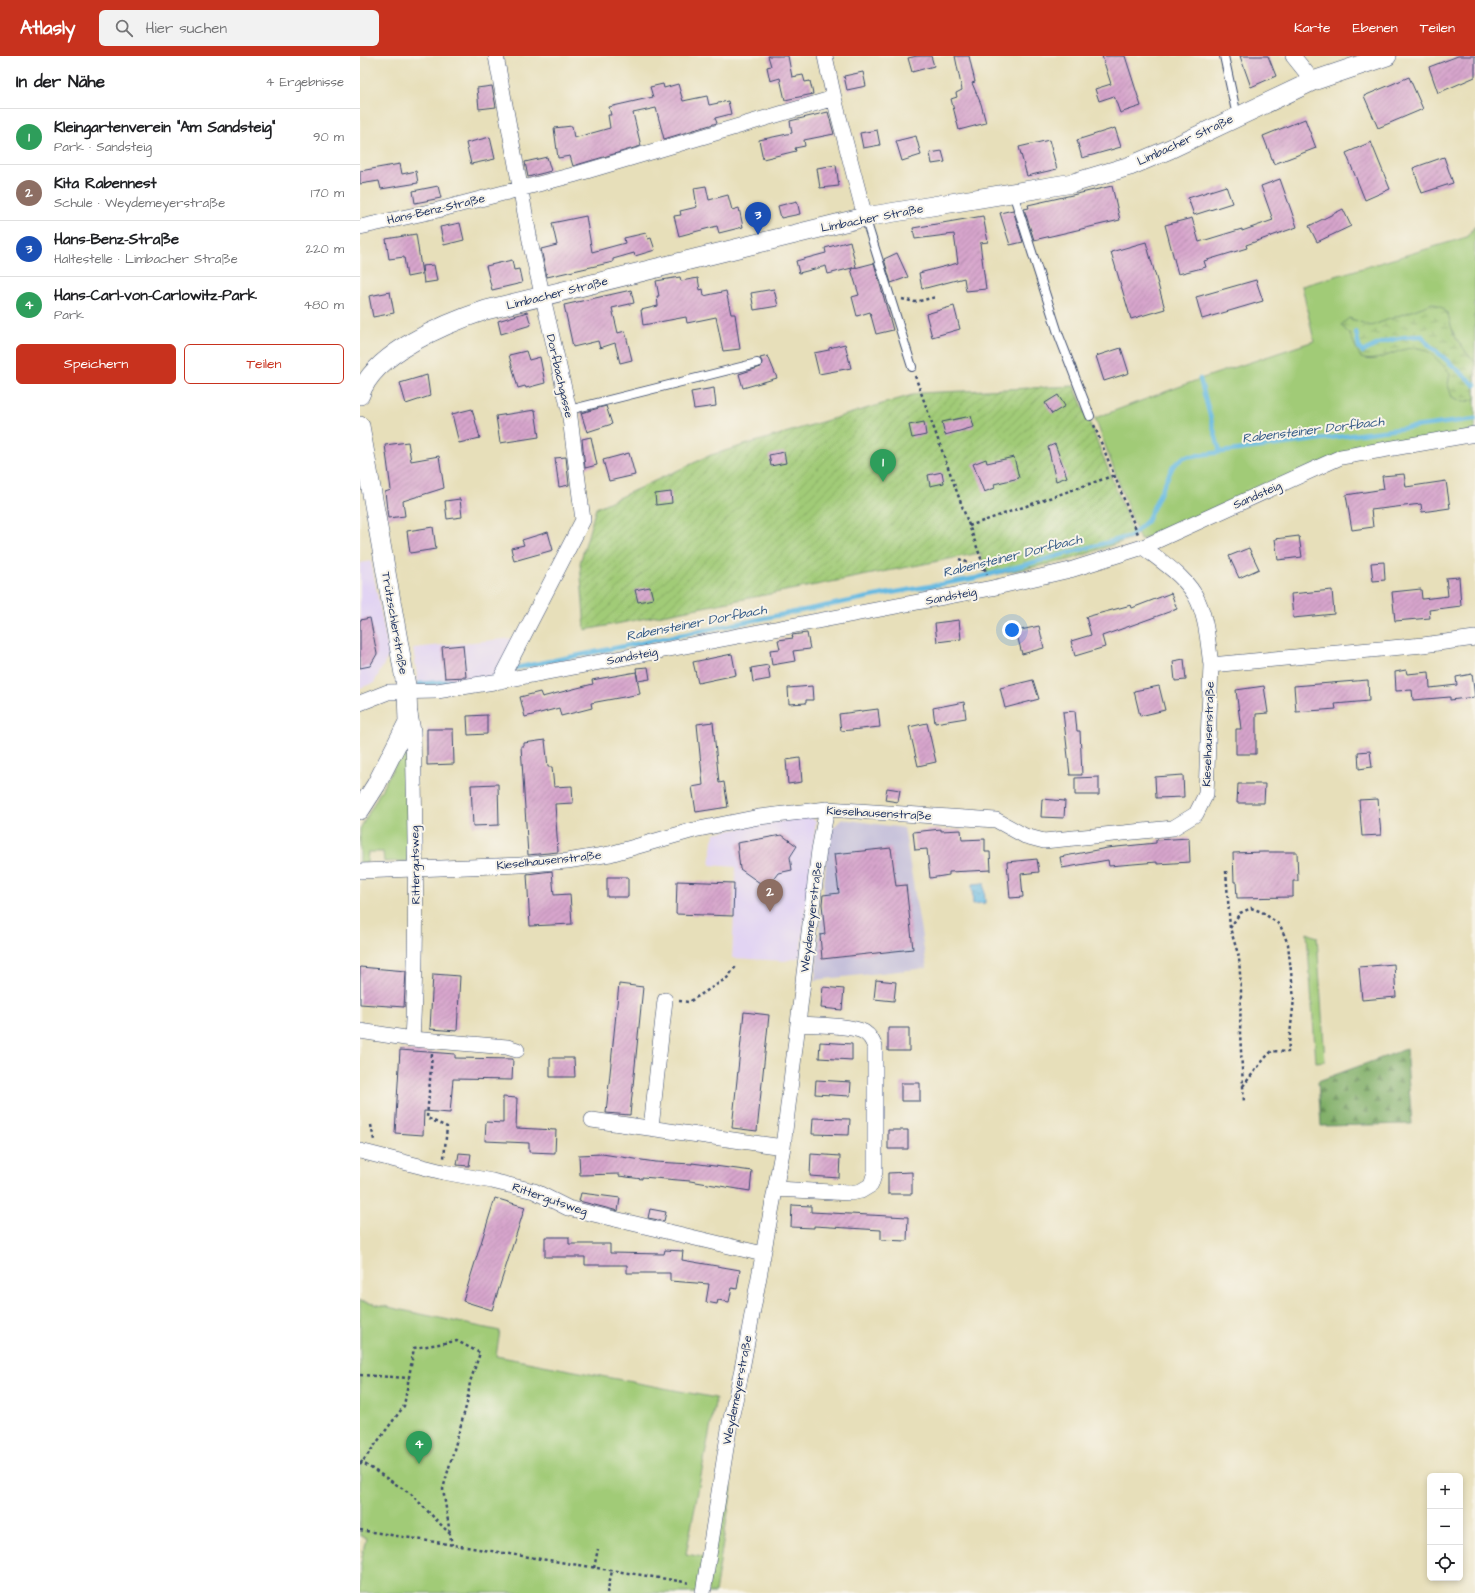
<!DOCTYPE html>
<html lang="de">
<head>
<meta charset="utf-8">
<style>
  body { margin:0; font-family:"Architects Daughter",sans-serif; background:#f2f2f2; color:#202124 }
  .controls { position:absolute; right:12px; bottom:12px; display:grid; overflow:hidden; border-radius:6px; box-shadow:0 2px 6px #0003 }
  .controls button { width:36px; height:36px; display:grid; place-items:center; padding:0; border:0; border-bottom:1px solid #e0e0e0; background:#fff; color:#202124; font:20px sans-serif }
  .you { position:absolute; left:652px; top:574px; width:14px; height:14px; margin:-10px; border:3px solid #fff; border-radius:50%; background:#1a73e8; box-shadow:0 0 0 6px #1a73e833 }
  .badge { display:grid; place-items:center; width:26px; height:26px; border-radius:50%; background:#c8321e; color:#fff; font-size:13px; font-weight:700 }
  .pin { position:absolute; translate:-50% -33px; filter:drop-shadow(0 1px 2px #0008) }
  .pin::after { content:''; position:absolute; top:21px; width:14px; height:12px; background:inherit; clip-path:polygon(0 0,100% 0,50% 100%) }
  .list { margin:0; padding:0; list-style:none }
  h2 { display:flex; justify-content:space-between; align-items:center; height:52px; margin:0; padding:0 16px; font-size:17px }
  h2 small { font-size:13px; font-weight:400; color:#757577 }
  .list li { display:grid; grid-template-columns:26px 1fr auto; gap:12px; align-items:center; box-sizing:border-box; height:56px; padding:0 16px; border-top:1px solid #e0e0e0 }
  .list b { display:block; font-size:15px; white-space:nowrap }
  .list p { margin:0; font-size:13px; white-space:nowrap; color:#757577 }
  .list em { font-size:13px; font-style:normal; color:#757577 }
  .actions { display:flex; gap:8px; padding:12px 16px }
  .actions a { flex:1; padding:9px 0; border:1px solid #c8321e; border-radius:6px; text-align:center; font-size:14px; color:#c8321e }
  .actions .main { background:#c8321e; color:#fff }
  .icon { flex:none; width:22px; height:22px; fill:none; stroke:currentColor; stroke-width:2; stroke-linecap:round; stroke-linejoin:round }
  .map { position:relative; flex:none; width:1115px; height:1537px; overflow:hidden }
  header { display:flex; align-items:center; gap:24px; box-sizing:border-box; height:56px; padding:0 20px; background:#c8321e; color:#fff }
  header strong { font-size:19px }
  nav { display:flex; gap:22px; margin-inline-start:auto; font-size:14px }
  .search { width:280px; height:36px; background:#f2f2f2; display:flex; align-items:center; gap:10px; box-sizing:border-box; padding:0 14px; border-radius:6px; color:#757577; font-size:15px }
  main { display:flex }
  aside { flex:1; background:#fff }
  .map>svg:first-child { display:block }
  .built { fill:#e2d4f3 }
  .industrial { fill:#c5c0da }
  .green { fill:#a1cb77; stroke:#5e7d6a }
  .forest { fill:url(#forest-firs); stroke:#4e6f63 }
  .wetland { fill:url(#wetland-marsh); stroke:#5e7d6a }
  .garden { fill:url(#garden-furrows); stroke:#5e7d6a }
  .water { fill:url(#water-ripples); stroke:#4074a0 }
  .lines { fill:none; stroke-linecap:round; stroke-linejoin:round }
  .stream { stroke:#66bae2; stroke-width:4.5 }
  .building { fill:url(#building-hatch) }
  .service-casing { stroke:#3a496c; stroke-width:10 }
  .minor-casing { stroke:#3a496c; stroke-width:16 }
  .tertiary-casing { stroke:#3a496c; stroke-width:20 }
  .path { stroke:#3a496c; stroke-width:2.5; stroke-dasharray:3 3; stroke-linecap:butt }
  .service { stroke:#fff; stroke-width:8 }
  .minor { stroke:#fff; stroke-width:15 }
  .tertiary { stroke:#fff; stroke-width:19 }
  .labels { text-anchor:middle; stroke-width:4; stroke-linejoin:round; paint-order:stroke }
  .street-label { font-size:12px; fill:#1b2f5e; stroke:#f7f3e8 }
  .water-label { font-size:13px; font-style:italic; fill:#325986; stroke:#f7f3e8 }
</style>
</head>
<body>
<header>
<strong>Atlasly</strong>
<div class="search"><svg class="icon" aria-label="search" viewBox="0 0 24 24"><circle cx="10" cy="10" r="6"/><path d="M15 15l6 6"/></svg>Hier suchen</div>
<nav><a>Karte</a><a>Ebenen</a><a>Teilen</a></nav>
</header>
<main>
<aside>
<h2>In der Nähe<small>4 Ergebnisse</small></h2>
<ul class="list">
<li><span class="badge" style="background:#2e9e5b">1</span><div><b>Kleingartenverein &quot;Am Sandsteig&quot;</b><p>Park · Sandsteig</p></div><em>90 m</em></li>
<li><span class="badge" style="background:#8d6e63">2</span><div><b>Kita Rabennest</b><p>Schule · Weydemeyerstraße</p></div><em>170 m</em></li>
<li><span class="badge" style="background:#1a4fb4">3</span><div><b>Hans-Benz-Straße</b><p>Haltestelle · Limbacher Straße</p></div><em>220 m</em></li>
<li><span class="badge" style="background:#2e9e5b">4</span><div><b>Hans-Carl-von-Carlowitz-Park</b><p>Park</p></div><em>480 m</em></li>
</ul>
<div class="actions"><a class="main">Speichern</a><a>Teilen</a></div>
</aside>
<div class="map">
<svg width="1115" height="1537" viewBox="0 0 1115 1537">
  <defs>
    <pattern id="forest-firs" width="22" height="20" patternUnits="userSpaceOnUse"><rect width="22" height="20" fill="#80af68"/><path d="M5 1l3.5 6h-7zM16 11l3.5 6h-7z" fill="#688f59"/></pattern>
    <pattern id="wetland-marsh" width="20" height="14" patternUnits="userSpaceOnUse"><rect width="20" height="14" fill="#a1cb77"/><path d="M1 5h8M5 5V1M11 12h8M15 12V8" fill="none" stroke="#82a565"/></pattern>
    <pattern id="garden-furrows" width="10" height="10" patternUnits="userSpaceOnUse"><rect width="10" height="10" fill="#a1cb77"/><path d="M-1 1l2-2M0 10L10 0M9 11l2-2" fill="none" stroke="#82a565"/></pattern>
    <pattern id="water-ripples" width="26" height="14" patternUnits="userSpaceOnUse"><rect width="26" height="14" fill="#66bae2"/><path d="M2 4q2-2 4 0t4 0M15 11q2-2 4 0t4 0" fill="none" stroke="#5398ba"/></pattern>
    <pattern id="building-hatch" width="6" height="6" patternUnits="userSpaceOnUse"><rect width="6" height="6" fill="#d7a5cc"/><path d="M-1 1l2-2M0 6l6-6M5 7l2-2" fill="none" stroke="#ae87a9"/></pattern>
  </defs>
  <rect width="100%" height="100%" fill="#f7f3e8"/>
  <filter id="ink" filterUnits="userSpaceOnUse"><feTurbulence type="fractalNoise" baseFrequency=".025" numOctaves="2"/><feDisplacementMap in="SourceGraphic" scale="8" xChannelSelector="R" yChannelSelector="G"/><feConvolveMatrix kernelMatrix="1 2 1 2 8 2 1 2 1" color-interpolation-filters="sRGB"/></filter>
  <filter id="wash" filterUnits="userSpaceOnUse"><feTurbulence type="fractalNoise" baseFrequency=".012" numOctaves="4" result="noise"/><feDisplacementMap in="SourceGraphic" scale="16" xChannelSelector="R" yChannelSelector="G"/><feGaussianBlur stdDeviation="0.9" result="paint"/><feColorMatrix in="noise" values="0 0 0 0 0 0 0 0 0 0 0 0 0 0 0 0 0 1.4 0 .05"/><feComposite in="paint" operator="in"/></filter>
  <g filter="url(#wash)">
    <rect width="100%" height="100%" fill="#e7dfba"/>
    <!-- built -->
    <path class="built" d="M11 505 29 599 14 627 0 632V507Z
      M154 582 136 622 82 631 58 626 53 592Z
      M450 760 456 766 440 901 425 905 372 902 376 811 350 809 354 777Z"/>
    <!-- industrial -->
    <path class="industrial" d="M482 763 544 772 567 912 455 924 469 776Z"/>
    <!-- green -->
    <path class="green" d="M1115 170V375L974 401 780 484 735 362 840 323 954 285 942 230 1107 181Z
      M47 687 49 805 24 806 23 796H8L7 807H0V773Z
      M947 877 957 881 965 1005 956 1006Z
      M0 1245 140 1275 136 1300 356 1342 326 1498 343 1501 336 1537H0V1511L6 1482 0 1480Z
      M365 1430 372 1431 355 1537H347Z"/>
    <!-- forest -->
    <path class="forest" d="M1046 993 1052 1068 961 1070 958 1025Z"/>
    <!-- wetland -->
    <path class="wetland" d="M1073 247C1092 256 1087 259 1093 276 1097 285 1105 294 1111 302L1115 305V343L1104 346 1092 341 1088 329 1090 317C1083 310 1075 300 1067 295 1046 283 1022 310 1001 302L990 279 981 269 989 262 1011 270Z"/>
    <!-- garden -->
    <path class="garden" d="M714 330 729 365 775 481 709 504 628 520 620 497 225 574 220 507 236 452 351 399 559 337Z"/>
    <!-- water -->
    <path class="water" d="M624 827 625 847 613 848 612 828Z"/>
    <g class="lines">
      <!-- stream -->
      <path class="stream" d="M996 276 999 291 1003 296C1021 285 1041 280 1062 280L1068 288 1115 329
        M840 323 860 396
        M155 612 525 538 616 522 771 480 787 465 813 410 824 401 1115 363
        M59 628 93 625"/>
    </g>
    <g id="blocks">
      <!-- building -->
      <path class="building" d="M408 0H428L432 21 443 19 445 26 450 25 453 38 425 44 420 22 410 25 407 11 411 10Z
        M557 0H571L574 10 552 16 548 2Z
        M595 0H609L615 26 612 27 621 48 626 67 599 74 591 43 597 41 596 37 602 34Z
        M742 0H765L781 50 760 57 754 40 739 45 735 33 751 28Z
        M880 0H908L916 20 891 31Z
        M1098 0H1115V21L1078 37 1069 11Z
        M503 16 506 30 487 34 484 20Z
        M1049 21 1063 53 1018 72 1004 40Z
        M303 28 304 32 318 28 323 45 347 40 349 49 368 45 371 58 355 62 357 67 304 83 296 52 273 57 281 90 213 110 210 100 198 102 194 72 212 70 214 82 250 72 248 59H251L249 51 293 41 290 31Z
        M132 30 136 51 119 53 117 32Z
        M468 56 474 78 444 84 445 90 435 92 436 95 403 103 399 84 432 77 430 65Z
        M945 63 956 92 914 108 903 80Z
        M755 72 761 91 722 102 717 84Z
        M517 74 520 89 503 92 500 77Z
        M556 80 561 99 542 105 536 85Z
        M130 81 135 103 111 108 106 87Z
        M689 84 697 113 667 120 659 91Z
        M1011 86 1030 133 1005 144 986 97Z
        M582 95 585 106 572 108 570 97Z
        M187 101 191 115 168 121 165 106Z
        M1084 101 1093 127 1062 137 1053 112Z
        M40 108 42 118 56 115 58 127 21 133 19 125 0 128V115Z
        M476 109 479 130 460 132 457 112Z
        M920 123 937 171 886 189 887 192 844 205 846 211 818 218 805 169 832 162 839 186 882 173V175L913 164 901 130Z
        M78 130 81 142 55 147 53 135Z
        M346 130 349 144 368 139 372 154 379 152 383 171 359 177 357 170 319 180 314 160 321 159 320 155 337 151 334 132Z
        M752 130 760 164 674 184 664 153 669 152 668 149Z
        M866 130 872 147 834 159 828 142Z
        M437 145 440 158 421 162 418 150Z
        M983 153 991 170 957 186 949 170Z
        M653 154 663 186 650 189 640 157Z
        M226 160 232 196 265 187 264 182 286 177 288 183 291 182 295 194 275 200 274 197 253 203V206L187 221 181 193 197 189 192 167Z
        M623 160 628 186 620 187 626 233 606 235 604 222 562 233 559 217 598 207 594 178 555 183 553 172Z
        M100 167 104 184 84 189 80 171Z
        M56 178 62 218 47 221 44 201 29 203 26 183Z
        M490 185 496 211 468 218 466 210 439 217 436 205 466 197 465 192Z
        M786 186 805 253 771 263 751 196Z
        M537 197 548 221 531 227 524 203Z
        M152 204 154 214 159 213 162 227 132 234 126 210Z
        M514 207 533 274 516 278 510 256 497 260 492 241 499 239 491 213Z
        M74 209 77 225 64 227 62 210Z
        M320 221 321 225 338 222 340 234 343 233 344 240 366 235 371 258H375L380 293 363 295 356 261 327 267 326 261 283 269 281 254 298 250 297 240H299L296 225Z
        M896 224 903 245 842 263 836 241Z
        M414 233 418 250 394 254 391 237Z
        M271 234 274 247 252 252 258 277 265 275 272 304 260 307 255 287 240 292 238 285 213 291 204 249Z
        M30 236 34 257 13 261 9 240Z
        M594 250 600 273 572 281 566 258Z
        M167 256 171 269 141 278 138 265Z
        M485 288 491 312 459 318 454 297 469 294V292Z
        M761 292 769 317 744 325 736 300Z
        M166 295 169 304 180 301 185 327 166 332 165 330 158 332 149 299Z
        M408 300 417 322 383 332 379 318 401 311 402 306 400 302Z
        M67 319 70 340 46 348 40 327Z
        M354 332 356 350 334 353 331 336Z
        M698 339 705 350 692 358 685 347Z
        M246 350 252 368 227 376 221 357Z
        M112 353 120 382 99 387 92 358Z
        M175 354 179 381 140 387 136 360Z
        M611 360 614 371 585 379 582 366Z
        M564 366 566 379 552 382 549 369Z
        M231 381 237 409 225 412 222 383Z
        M48 386 51 405 79 400 84 432 43 445 45 460 28 462 25 436 31 434 25 389Z
        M695 388 707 421 696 425 688 391Z
        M424 396 426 407 411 410 409 399Z
        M269 397 275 419 249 425 243 404Z
        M206 401 209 429 199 431 195 402Z
        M654 401 659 422 634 428 635 432 624 436 613 408 626 403 627 407Z
        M582 416 584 427 570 430 568 419Z
        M1044 418 1046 431 1086 425 1090 452 1062 456 1061 448 1011 454 1013 471 992 474 986 439 1024 433 1022 420Z
        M311 436 312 447 296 449 295 438Z
        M100 443 102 461 87 463 85 445Z
        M73 471 76 493 50 497 47 475Z
        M188 476 193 494 154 505 151 492 164 489 162 484Z
        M939 480 942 501 918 504 915 483Z
        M889 492 899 513 879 522 869 500Z
        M1024 506 1025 524 1013 525 1011 507Z
        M1099 521 1101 550 1069 554 1070 562 1035 565 1032 536 1061 533 1062 543 1088 540 1086 522Z
        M290 531 293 543 278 546 275 534Z
        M972 534 974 558 933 562 931 538Z
        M811 537 817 553 742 580 745 591 715 600 711 585 731 579 726 561 771 549 772 552Z
        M10 562 17 598 10 610 0 612V564Z
        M599 564 601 583 577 586 575 567Z
        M679 570 684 592 662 598 656 575Z
        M447 577 450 593 433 595 435 605 412 609 410 594 420 593 418 584 433 582 432 579Z
        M103 589 106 621 85 622 82 591Z
        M372 598 376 619 338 627 333 606Z
        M824 603 826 624 815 625 813 605Z
        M408 609 410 623 393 626 391 612Z
        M288 611 290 623 278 625 276 612Z
        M1046 614 1047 618 1069 616 1070 632 1097 629 1096 621 1112 618 1115 641 1090 644V641L1053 644 1052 634 1036 635 1035 616Z
        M276 616 280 638 231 647 232 652 201 660 199 652 165 661 160 641 180 636 182 641 233 628 232 624Z
        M673 624 679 643 645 652 640 632Z
        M1008 624 1009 645 975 648 976 653 936 656 934 630Z
        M452 630 453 644H446V647L429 648 428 632Z
        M799 630 805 654 780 660 774 635Z
        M904 630 908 657 896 658V698H876V673H881L876 634Z
        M604 646 606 662 575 667 573 652Z
        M518 653 520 671 481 675 479 658Z
        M715 655 717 675H720L722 719H710L703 656Z
        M127 659V678L108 679 107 660Z
        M353 666 359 727 364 726 368 751 336 756 332 731 343 729 337 668Z
        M567 667 576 706 558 710 549 671Z
        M67 673H93L94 708 67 709Z
        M185 684 188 711H192L194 731 212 730 213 747 195 748 198 796 168 799 161 690H164V687Z
        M1010 695 1012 711 999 713 998 696Z
        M440 702 442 726 428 728 426 704Z
        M823 719 824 741 796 742 795 721Z
        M739 721V739H715V722Z
        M138 728 139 769 113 770 111 729Z
        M878 728H905L904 747H877Z
        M527 732 540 734 538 746 525 744Z
        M682 743 705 745 704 762 681 761Z
        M1018 743 1021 779 1002 780 999 744Z
        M581 773V775L601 774 602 784 625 783V796H630L631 814 589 816V819L570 822 567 793 555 794 553 776Z
        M422 779 437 790 430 801 432 814 418 817 407 832 380 813 377 787Z
        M829 782 830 806 797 808V806L749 810 748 804 702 812 700 801 747 792 796 787V784Z
        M531 792 536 830 546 829 553 893 462 903 460 879 465 878 462 848 463 839 479 837 474 798Z
        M903 796H937L938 825H933V841L877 842 876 826H874L873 797Z
        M677 803 679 816 661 818 663 841 650 842 647 806Z
        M192 815 194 839 210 838 212 868 170 870 167 818Z
        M247 821H268V841H247Z
        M317 825 374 827 373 860 316 858Z
        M1034 908 1036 941 1002 944 999 911Z
        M0 911 46 915 44 951 0 948Z
        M73 918 100 920 97 975 70 973Z
        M516 924 536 926 534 945 514 943Z
        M259 928 283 931 270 1059 246 1057Z
        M463 931 484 933 482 954 461 952Z
        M384 956 409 959 397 1075 372 1072Z
        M528 972H549V995H528Z
        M460 986 492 988V1004L459 1002Z
        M40 994 95 998V1002L153 1003 152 1024 93 1023 90 1057 64 1055 63 1079 35 1077Z
        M190 1002H214L215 1021H190Z
        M456 1024 491 1026 490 1040 455 1038Z
        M541 1027H560V1045H541Z
        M143 1041 157 1042 156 1072 196 1074 195 1097 169 1096V1087L125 1085 126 1066 143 1067Z
        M453 1062 490 1063 489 1079 452 1078Z
        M528 1074H548V1093H528Z
        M99 1097 111 1098 109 1110 97 1109Z
        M242 1098 295 1106 332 1108V1107L392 1115 390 1135 330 1125 282 1121V1123L259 1120V1118L220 1119 219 1099Z
        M451 1098 480 1100 479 1122 450 1120Z
        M552 1116V1138H528V1117Z
        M221 1137 260 1142 258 1155 219 1145Z
        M135 1142 165 1151 132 1254 103 1245Z
        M432 1149 451 1150V1156L548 1161 547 1185 521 1184V1174L454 1170V1172L431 1171Z
        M290 1153 306 1156 304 1165 288 1162Z
        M185 1181H209V1188H250V1197L304 1198 305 1194 323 1195 322 1204 380 1214 377 1233 372 1232 369 1246 358 1244 357 1248 346 1246 349 1228 310 1225V1217H267V1209H225V1201H185Z"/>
    </g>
  </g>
  <g filter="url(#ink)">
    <use href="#blocks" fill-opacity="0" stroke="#3a496c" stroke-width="1"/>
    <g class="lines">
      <defs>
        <path id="service" d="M864 0 877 60
          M653 137 698 277 730 360
          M505 161 552 311
          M209 354 397 307"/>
        <path id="minor" d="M136 0 171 190 209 354 223 464 140 625
          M465 0 474 42 505 161
          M933 0 953 25
          M0 171 78 154 213 119 474 42
          M783 491C802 506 828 522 838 545 847 565 848 588 851 609
          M0 647 28 636 77 635 140 625 632 532 710 514 783 491 981 401 1115 378
          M50 658 53 675C55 778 58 880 52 983
          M0 815 160 809 207 805 250 798 334 774 399 761 467 753 636 764 665 780 684 785 813 772 836 758 846 738 851 609 1063 589 1115 582
          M0 975 52 983 147 991 157 994
          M232 1064 423 1091 459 794 467 753
          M291 1072 305 944
          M0 1095 83 1116 132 1125 174 1135 208 1152 403 1198
          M416 1133 490 1137 501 1135 511 1129 515 1116V991C512 984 510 980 504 976 492 969 453 969 438 968
          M343 1537 370 1367 382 1313 423 1091"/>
        <path id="tertiary" d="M0 339C13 297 87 267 126 254L505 161 713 127 770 110 810 93 953 25 1027 0
          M0 370 47 635 48 666 16 729 0 754"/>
      </defs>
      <!-- service casing -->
      <use href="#service" class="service-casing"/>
      <!-- minor casing -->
      <use href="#minor" class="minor-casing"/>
      <!-- tertiary casing -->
      <use href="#tertiary" class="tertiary-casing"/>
      <!-- path -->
      <path class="path" d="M542 243 555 246 576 241
        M555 320 627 519
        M734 369 778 478
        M609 470 755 419
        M599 503 624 513
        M866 815 870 872 879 901 881 935 880 977 884 1047
        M870 872 880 857 891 852 902 856 920 869 928 888 934 943 928 996 912 995 905 1002 883 1030
        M319 945 329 946 367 922 377 909
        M72 998 67 1062 87 1071 84 1102
        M11 1069 14 1084
        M0 1319 49 1322
        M0 1405 51 1438 90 1478 92 1489
        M0 1409 44 1350 54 1292 97 1285 120 1297 110 1326 107 1347 83 1433 90 1478
        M0 1474 331 1527
        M234 1512 238 1493
        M247 1537 252 1515"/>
      <!-- service -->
      <use href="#service" class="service"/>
      <!-- minor -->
      <use href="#minor" class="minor"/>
      <!-- tertiary -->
      <use href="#tertiary" class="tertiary"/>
    </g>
  </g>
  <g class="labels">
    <!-- street labels -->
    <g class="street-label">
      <text transform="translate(825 84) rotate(-25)" y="4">Limbacher Straße</text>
      <text transform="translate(76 153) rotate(-13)" y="4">Hans-Benz-Straße</text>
      <text transform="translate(512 162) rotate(-11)" y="4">Limbacher Straße</text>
      <text transform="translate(197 237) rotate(-14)" y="4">Limbacher Straße</text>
      <text transform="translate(200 320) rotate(77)" y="4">Dorfbachgasse</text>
      <text transform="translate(897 439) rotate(-24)" y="4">Sandsteig</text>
      <text transform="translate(591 540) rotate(-11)" y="4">Sandsteig</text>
      <text transform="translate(35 567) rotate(80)" y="4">Trützschlerstraße</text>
      <text transform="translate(272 600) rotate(-11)" y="4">Sandsteig</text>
      <text transform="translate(848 678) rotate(-88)" y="4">Kieselhausenstraße</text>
      <text transform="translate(519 757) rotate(3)" y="4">Kieselhausenstraße</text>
      <text transform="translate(189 804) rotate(-6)" y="4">Kieselhausenstraße</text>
      <text transform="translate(55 809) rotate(-91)" y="4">Rittergutsweg</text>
      <text transform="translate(451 861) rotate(-83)" y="4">Weydemeyerstraße</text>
      <text transform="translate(190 1143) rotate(19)" y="4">Rittergutsweg</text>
      <text transform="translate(377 1334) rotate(-79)" y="4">Weydemeyerstraße</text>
    </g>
    <!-- water labels -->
    <g class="water-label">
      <text transform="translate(953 373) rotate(-7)" y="5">Rabensteiner Dorfbach</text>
      <text transform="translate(652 499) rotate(-14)" y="5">Rabensteiner Dorfbach</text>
      <text transform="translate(336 566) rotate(-11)" y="5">Rabensteiner Dorfbach</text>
    </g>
  </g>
</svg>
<div class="controls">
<button>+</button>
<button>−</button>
<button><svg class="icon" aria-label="locate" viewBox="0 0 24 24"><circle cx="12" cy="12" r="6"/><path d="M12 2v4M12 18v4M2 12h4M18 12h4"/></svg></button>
</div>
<div class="you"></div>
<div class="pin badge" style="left:523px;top:426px;background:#2e9e5b">1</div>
<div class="pin badge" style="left:410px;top:856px;background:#8d6e63">2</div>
<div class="pin badge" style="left:398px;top:179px;background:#1a4fb4">3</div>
<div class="pin badge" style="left:59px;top:1408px;background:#2e9e5b">4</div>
</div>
</main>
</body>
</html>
